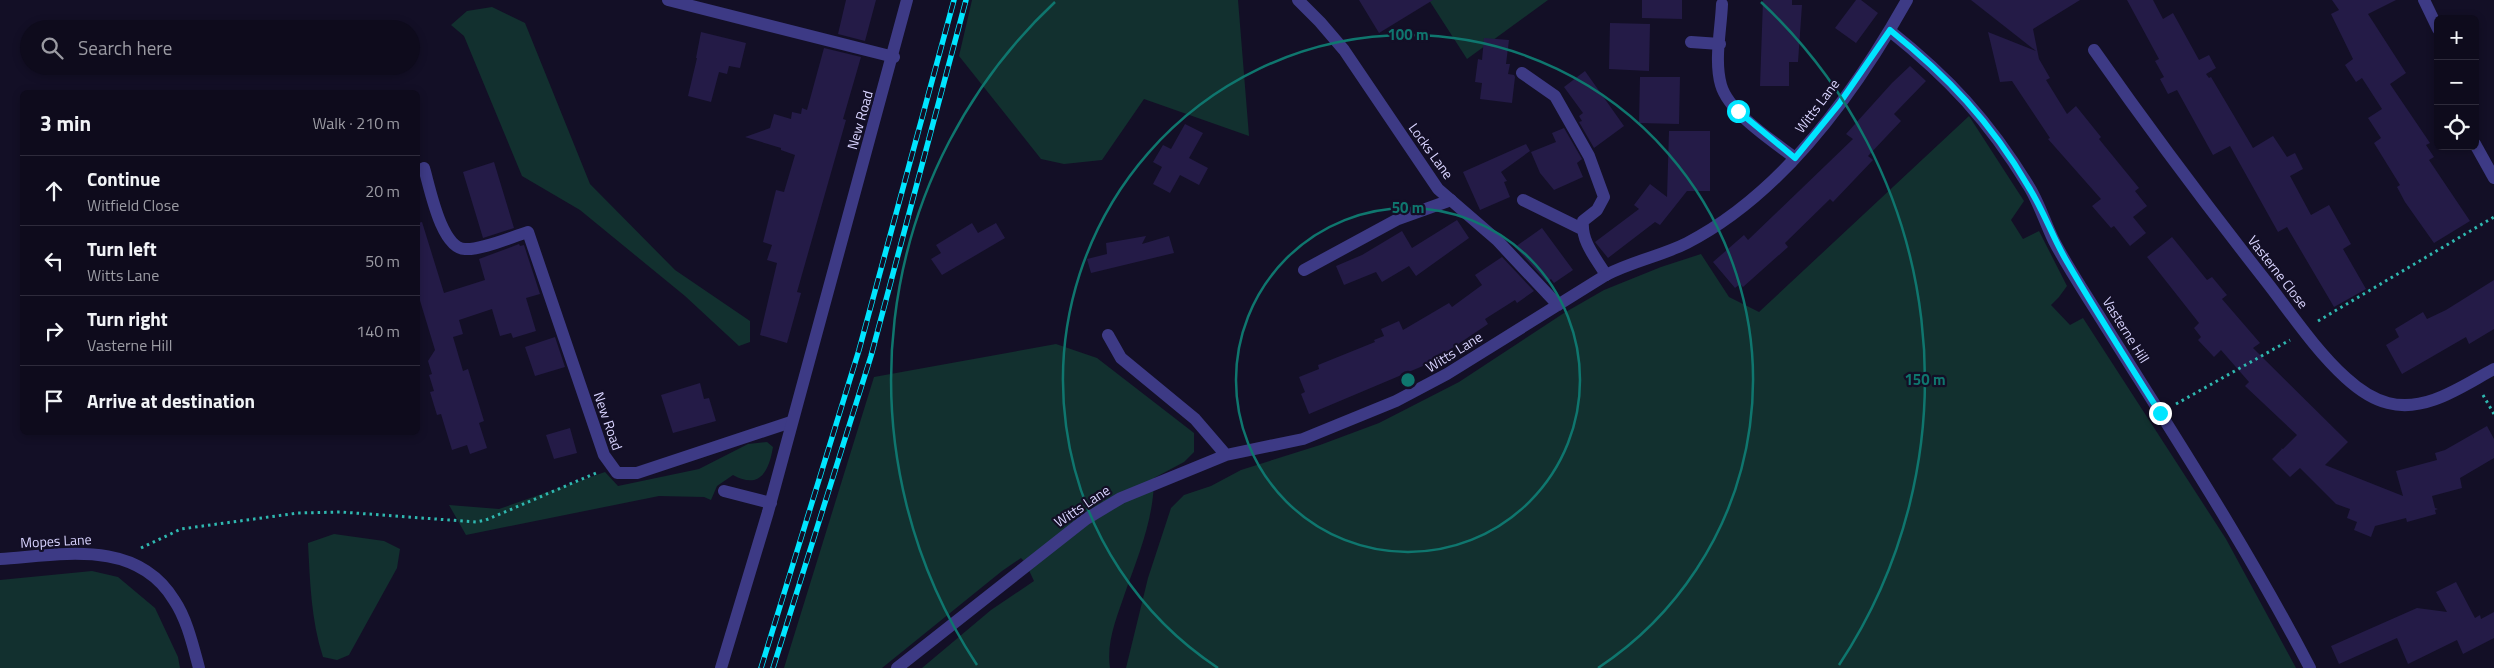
<!DOCTYPE html>
<html lang="en">
<head>
<meta charset="utf-8">
<style>
  body { margin:0; font-family:"Titillium Web",sans-serif; background:#1c1929; color:#f1f3f6 }
  .controls { position:absolute; right:15px; top:15px; display:grid; overflow:hidden; border-radius:8px; box-shadow:0 2px 8px #0003 }
  .controls button { width:45px; height:45px; display:grid; place-items:center; padding:0; border:0; border-bottom:1px solid #2e2b3b; background:#0e0b1c; color:#f1f3f6; font:25px sans-serif }
  .stop { position:absolute; width:15px; height:15px; margin:-11px; border:4px solid #00e5ff; border-radius:50%; background:#fff }
  .stop.end { background:#00e5ff; border-color:#fff; box-shadow:0 1px 5px #0008 }
  .list { margin:0; padding:0; list-style:none }
  h2 { display:flex; justify-content:space-between; align-items:center; height:65px; margin:0; padding:0 20px; font-size:21px }
  h2 small { font-size:16px; font-weight:400; color:#9b9ba3 }
  .list li { display:grid; grid-template-columns:32px 1fr auto; gap:15px; align-items:center; box-sizing:border-box; height:70px; padding:0 20px; border-top:1px solid #2e2b3b }
  .list b { display:block; font-size:19px; white-space:nowrap }
  .list p { margin:0; font-size:16px; white-space:nowrap; color:#9b9ba3 }
  .list em { font-size:16px; font-style:normal; color:#9b9ba3 }
  .icon { flex:none; width:28px; height:28px; fill:none; stroke:currentColor; stroke-width:2; stroke-linecap:round; stroke-linejoin:round }
  .map { position:relative; flex:none; width:2494px; height:668px; overflow:hidden }
  .search { position:absolute; background:#0e0b1c; box-shadow:0 2px 8px #0003; left:20px; top:20px; width:400px; height:55px; display:flex; align-items:center; gap:12px; box-sizing:border-box; padding:0 18px; border-radius:28px; color:#9b9ba3; font-size:19px }
  .panel { position:absolute; background:#0e0b1c; box-shadow:0 2px 8px #0003; left:20px; top:90px; width:400px; height:345px; border-radius:8px }
  .map>svg:first-child { display:block }
  .green { fill:#12302f }
  .building { fill:#241b47 }
  .lines { fill:none; stroke-linecap:round; stroke-linejoin:round }
  .path { stroke:#2fb8b0; stroke-width:3; stroke-dasharray:2.5 4; stroke-linecap:butt }
  .service { stroke:#3d3a85; stroke-width:12 }
  .minor { stroke:#3d3a85; stroke-width:12 }
  .rail-casing { stroke:#00e5ff; stroke-width:5.5 }
  .rail { stroke:#130f26; stroke-width:4; stroke-dasharray:11; stroke-linecap:butt }
  .route { stroke:#00e5ff; stroke-width:6 }
  .ring { fill:none; stroke:#0f766e; stroke-width:2.5 }
  .labels { text-anchor:middle; stroke-width:4.5; stroke-linejoin:round; paint-order:stroke }
  .street-label { font-size:14px; fill:#d9d4ff; stroke:#130f26 }
  .centre { fill:#0f766e; stroke:#130f26; stroke-width:2.5 }
  .ring-label { font-size:15px; text-anchor:middle; font-weight:bold; fill:#0f766e; stroke:#130f26; stroke-width:4.5; stroke-linejoin:round; paint-order:stroke }
</style>
</head>
<body>
<div class="map">
<svg width="2494" height="668" viewBox="0 0 2494 668">
  <rect width="100%" height="100%" fill="#130f26"/>
  <!-- green -->
  <path class="green" d="M972 0H1238L1249 136 1144 99 1102 160 1064 164 1041 159 959 56Z
    M1429 0H1548L1467 59Z
    M492 7 525 23 590 184 675 270 750 321V342L739 346 685 296 580 210 522 176 464 36 451 25 467 11Z
    M1969 116 2024 201 2011 220 2023 239 2039 231 2067 286 2059 297 2051 305 2070 325 2083 318 2226 539 2296 668H1126L1148 578 1171 508 1184 495 1211 486 1241 470 1320 445 1379 423 1459 382 1564 313 1604 290 1661 267 1701 254 1729 297 1759 312Z
    M1056 344 1097 358 1194 433V452L1184 462 1154 478C1154 519 1138 556 1125 593 1117 617 1106 642 1110 668H922L991 610 1034 581 1025 562 1021 558 1002 571 882 668H784L874 377Z
    M767 442 773 447C769 471 760 490 733 475L717 486 711 500 704 497 659 496 466 535 449 505 499 509 605 472 618 486 699 469 748 444Z
    M334 534 384 541 400 549 397 568 349 655 337 660 323 657C311 620 310 581 308 543Z
    M92 571 118 577 155 608 178 657 180 668H0V580Z"/>
  <!-- building -->
  <path class="building" d="M846 0H876L865 41 838 34Z
    M1359 0H1433L1379 33Z
    M1642 0H1682V19L1642 18Z
    M1763 0H1792V5H1802L1798 62H1789V86H1760Z
    M1856 0H1861L1878 13 1856 43 1835 28Z
    M1971 0H2080L2033 29 2039 59 2050 78 2046 80 2067 114 2076 106 2101 137 2099 139 2139 188 2135 191 2147 206 2133 217 2146 233 2130 246 2114 226 2111 228 2092 206 2101 199 2048 139 2050 138 2012 81 2000 82 1988 32 2036 51Z
    M2127 0H2153L2163 19 2173 13 2199 60 2209 55 2216 68 2206 74 2209 78 2211 77 2253 148 2273 136 2287 157 2295 153 2303 169 2290 176 2311 215 2329 205 2351 244 2343 249 2366 289 2334 307 2287 227 2278 232 2230 146 2213 155 2177 90 2168 94 2160 79 2164 77 2155 61 2159 59Z
    M2332 0H2396L2368 14 2406 73 2390 84 2430 143 2426 145 2434 157 2429 160 2470 221 2434 243 2405 202 2397 187 2400 185 2374 143 2381 138 2368 118 2382 109 2362 78 2356 82 2345 65 2353 59 2331 14 2339 10Z
    M1610 23 1650 24 1649 71 1609 69Z
    M701 32 746 43 740 68 729 66 727 74 719 72 711 102 688 96 697 58H696Z
    M1484 38 1509 40 1506 64H1510L1508 74 1514 75 1515 77 1512 103 1480 99 1482 83 1475 82 1478 59 1482 60Z
    M824 48 861 57 843 119 846 120 797 292 801 293 787 343 760 335 777 263 767 260 772 245 763 242 776 190 784 192 795 155 781 150V148L745 137 770 128 774 114 791 119 792 112 801 114 802 108 807 110Z
    M1910 66 1926 81 1894 114 1901 121 1868 156 1873 160 1833 202 1830 199 1785 243 1788 247 1743 287 1740 284 1735 288 1713 262 1744 235 1748 240 1853 139 1846 134 1892 83Z
    M1585 71 1624 126 1594 148 1579 122 1582 121 1579 116 1583 113 1564 87Z
    M1640 77H1680L1679 124 1639 123Z
    M1185 124 1203 133 1189 158 1208 168 1199 185 1180 175 1170 193 1153 184 1162 167 1153 162 1163 145 1171 149Z
    M1564 128 1582 159 1577 163 1583 177 1554 190 1540 173 1531 152 1556 142 1552 133Z
    M1669 131H1710V191H1687L1660 225 1655 222 1608 258 1595 242 1639 209 1634 205 1650 184 1667 197Z
    M1526 144 1530 151 1501 172 1507 181 1504 182 1510 197 1480 210 1463 172Z
    M494 162 514 228 483 238 463 172Z
    M1457 220 1469 238 1416 276 1409 266 1382 282 1376 272 1344 285 1336 266 1362 255 1402 231 1412 248Z
    M422 222 444 293 485 280 479 259 519 244 520 246 524 245 540 294 526 298 536 331 513 338 511 333 500 336 492 309 459 320 463 334 453 337 463 371 468 369 484 421 479 423 487 448 470 454 467 445 452 450 441 414 437 415 430 392 434 391 429 375 432 374 428 361 435 350 418 294V223Z
    M972 223 978 233 996 223 1005 238 942 275 931 259 941 253 936 245Z
    M1542 228 1573 270 1554 283 1551 279 1547 282 1515 247Z
    M1146 236 1142 244 1169 236 1174 253 1091 273 1087 259 1107 254 1106 243Z
    M2172 237 2207 280 2212 277 2227 295 2222 299 2260 343 2253 348 2348 442 2325 465 2403 496 2396 471 2437 460 2435 453 2445 450 2487 426 2494 439V458L2460 478 2462 488 2432 496 2435 508 2438 509 2435 510 2436 514 2407 522 2406 518 2375 526 2371 537 2354 530 2357 522 2347 518 2350 509 2336 504 2300 468 2290 477 2272 459 2282 449 2280 448 2283 449 2297 435 2245 386 2249 382 2221 350 2214 357 2198 340 2201 337 2194 328 2199 323 2147 257Z
    M1502 257 1534 291 1517 303 1515 300 1485 319 1488 324 1430 363 1309 414 1301 394 1305 392 1299 377 1319 369 1318 365 1375 342 1374 340 1384 336 1381 329 1399 321 1403 330 1449 303 1452 307 1482 285 1475 275Z
    M2494 280V329L2469 344 2466 337 2402 374 2386 345 2399 337 2395 329 2423 312 2427 319 2446 310Z
    M555 337 565 367 535 376 525 347Z
    M700 383 704 399 709 398 716 421 673 433 661 395Z
    M570 428 577 453 554 459 546 435Z
    M2456 582 2475 618 2480 615 2481 619 2494 612V638L2463 654 2457 640 2408 664 2397 638 2339 664 2331 646 2417 608 2447 612 2436 592Z"/>
  <g class="lines">
    <!-- path -->
    <path class="path" d="M2318 321 2494 217
      M2483 395 2494 414
      M2176 404 2290 340
      M141 548 181 529 298 513 341 512 476 522 486 520 596 473"/>
    <!-- service -->
    <path class="service" d="M1522 73 1555 96 1589 156 1604 197 1597 210 1583 221C1581 242 1596 258 1606 275
      M424 168C430 188 441 248 465 249 482 250 511 237 528 232L604 455 617 473H637L791 422
      M1523 200 1582 229
      M1304 270 1398 219 1451 200"/>
    <!-- minor -->
    <path class="minor" d="M668 0 894 57
      M1298 0 1320 22 1344 50 1438 189 1497 240 1558 305
      M2424 0 2438 29
      M1722 4C1721 30 1714 60 1721 85 1729 113 1773 141 1795 158
      M1890 31C1949 78 1988 120 2028 185 2039 202 2045 223 2054 241 2067 266 2083 290 2098 314 2171 431 2246 545 2310 668
      M1691 42 1720 44
      M2094 50C2148 127 2204 202 2262 276 2289 310 2314 349 2346 378 2358 389 2372 399 2388 403 2426 413 2462 386 2494 369
      M2475 144 2494 178
      M1108 335 1121 358 1195 419 1226 455
      M724 491 771 503
      M0 559C61 555 136 538 174 600 187 619 193 646 199 668
      M721 668 768 512 907 0
      M897 668 1086 519 1121 498 1226 455 1303 439 1396 401 1447 374 1606 275C1633 261 1661 256 1687 243 1782 194 1856 91 1907 0"/>
    <defs>
      <path id="rail" d="M761 668 859 350 954 0
        M773 668 871 356 966 0"/>
    </defs>
    <!-- rail casing -->
    <use href="#rail" class="rail-casing"/>
    <!-- rail -->
    <use href="#rail" class="rail"/>
  </g>
  <g class="lines">
    <!-- route -->
    <path class="route" d="M1738 111 1795 158 1839 104 1890 30C1947 76 1991 122 2028 186 2043 209 2052 236 2066 260 2096 312 2128 362 2160 413"/>
  </g>
  <!-- distance rings -->
  <g class="ring">
    <circle cx="1408" cy="380" r="172"/>
    <path d="M1218 668A345 345 0 1 1 1598 668"/>
    <path d="M977 665A517 517 0 0 1 1055 2M1761 2A517 517 0 0 1 1839 665"/>
  </g>
  <g class="labels">
    <!-- street labels -->
    <g class="street-label">
      <text transform="translate(1817 106) rotate(-53)" y="5">Witts Lane</text>
      <text transform="translate(860 120) rotate(-74)" y="5">New Road</text>
      <text transform="translate(1431 151) rotate(54)" y="5">Locks Lane</text>
      <text transform="translate(2278 272) rotate(52)" y="5">Vasterne Close</text>
      <text transform="translate(2126 330) rotate(58)" y="5">Vasterne Hill</text>
      <text transform="translate(1454 352) rotate(-32)" y="5">Witts Lane</text>
      <text transform="translate(608 421) rotate(71)" y="5">New Road</text>
      <text transform="translate(1082 506) rotate(-34)" y="5">Witts Lane</text>
      <text transform="translate(56 541) rotate(-3)" y="5">Mopes Lane</text>
    </g>
  </g>
  <circle cx="1408" cy="380" r="8" class="centre"/>
  <g class="ring-label">
    <text x="1408" y="40">100 m</text>
    <text x="1408" y="213">50 m</text>
    <text x="1925" y="385">150 m</text>
  </g>
</svg>
<div class="controls">
<button>+</button>
<button>−</button>
<button><svg class="icon" aria-label="locate" viewBox="0 0 24 24"><circle cx="12" cy="12" r="6"/><path d="M12 2v4M12 18v4M2 12h4M18 12h4"/></svg></button>
</div>
<div class="stop" style="left:1738px;top:111px"></div>
<div class="stop end" style="left:2160px;top:413px"></div>
<div class="search"><svg class="icon" aria-label="search" viewBox="0 0 24 24"><circle cx="10" cy="10" r="6"/><path d="M15 15l6 6"/></svg>Search here</div>
<section class="panel">
<h2>3 min<small>Walk · 210 m</small></h2>
<ul class="list">
<li><svg class="icon" aria-label="ahead" viewBox="0 0 24 24"><path d="M12 20V5M6 11l6-6 6 6"/></svg><div><b>Continue</b><p>Witfield Close</p></div><em>20 m</em></li>
<li><svg class="icon" aria-label="left" viewBox="0 0 24 24"><path d="M17 20v-9H6M10 6l-5 5 5 5"/></svg><div><b>Turn left</b><p>Witts Lane</p></div><em>50 m</em></li>
<li><svg class="icon" aria-label="right" viewBox="0 0 24 24"><path d="M7 20v-9h11M14 6l5 5-5 5"/></svg><div><b>Turn right</b><p>Vasterne Hill</p></div><em>140 m</em></li>
<li><svg class="icon" aria-label="arrive" viewBox="0 0 24 24"><path d="M6 21V4h12l-3 4 3 4H6"/></svg><div><b>Arrive at destination</b></div></li>
</ul>
</section>
</div>
</body>
</html>
